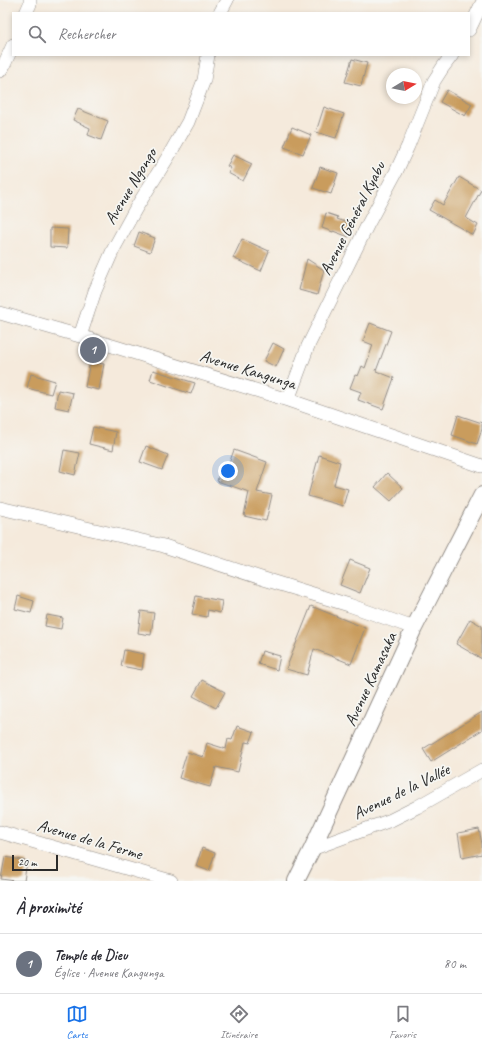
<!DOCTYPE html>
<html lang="fr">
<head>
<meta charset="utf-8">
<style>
  body { margin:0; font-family:Caveat,sans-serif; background:#f7f7f7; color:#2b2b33 }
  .compass { position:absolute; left:386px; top:68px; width:36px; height:36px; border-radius:50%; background:#fff; box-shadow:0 2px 6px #0003; rotate:80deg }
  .scale { position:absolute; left:12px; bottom:10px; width:46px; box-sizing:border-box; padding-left:4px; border:2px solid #2b2b2b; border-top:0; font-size:11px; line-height:14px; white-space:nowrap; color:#2b2b2b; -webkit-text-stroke:3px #f6f6f2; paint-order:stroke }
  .you { position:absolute; left:228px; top:471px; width:14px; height:14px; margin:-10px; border:3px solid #fff; border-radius:50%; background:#1a73e8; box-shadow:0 0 0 6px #1a73e833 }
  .badge { display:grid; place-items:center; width:26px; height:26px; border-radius:50%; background:#1a73e8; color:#fff; font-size:13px; font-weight:700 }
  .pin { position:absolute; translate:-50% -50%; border:2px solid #fff; box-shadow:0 1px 4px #0006 }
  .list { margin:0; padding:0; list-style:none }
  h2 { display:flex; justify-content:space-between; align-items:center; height:52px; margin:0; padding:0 16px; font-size:17px }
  h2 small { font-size:13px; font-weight:400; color:#7c7c81 }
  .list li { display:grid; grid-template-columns:26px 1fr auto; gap:12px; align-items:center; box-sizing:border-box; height:60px; padding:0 16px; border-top:1px solid #e1e1e2 }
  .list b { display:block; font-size:15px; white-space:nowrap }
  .list p { margin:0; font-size:13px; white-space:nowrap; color:#7c7c81 }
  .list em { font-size:13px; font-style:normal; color:#7c7c81 }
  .icon { flex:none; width:22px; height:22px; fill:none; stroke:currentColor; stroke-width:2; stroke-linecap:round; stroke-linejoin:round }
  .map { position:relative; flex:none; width:482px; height:881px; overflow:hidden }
  .search { position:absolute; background:#fff; box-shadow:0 2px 6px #0003; left:12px; right:12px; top:12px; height:44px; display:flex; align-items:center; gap:10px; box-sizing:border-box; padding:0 14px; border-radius:0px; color:#7c7c81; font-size:15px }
  .sheet { height:112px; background:#fff }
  nav { display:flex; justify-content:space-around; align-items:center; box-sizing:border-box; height:56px; border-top:1px solid #e1e1e2; background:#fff; font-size:11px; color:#7c7c81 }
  nav a { display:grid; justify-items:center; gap:2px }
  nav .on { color:#1a73e8 }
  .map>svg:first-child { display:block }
  .building { fill:#c99c5d }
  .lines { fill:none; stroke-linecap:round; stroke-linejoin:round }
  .minor-casing { stroke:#908a84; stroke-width:14 }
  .tertiary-casing { stroke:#908a84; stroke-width:18 }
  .minor { stroke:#fff; stroke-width:13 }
  .tertiary { stroke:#fff; stroke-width:16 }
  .labels { text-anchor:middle; stroke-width:3.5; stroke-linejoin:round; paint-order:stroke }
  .street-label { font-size:17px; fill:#2b2b2b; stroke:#f6f6f2 }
</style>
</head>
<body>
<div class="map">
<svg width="482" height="881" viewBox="0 0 482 881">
  <rect width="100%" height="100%" fill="#f6f6f2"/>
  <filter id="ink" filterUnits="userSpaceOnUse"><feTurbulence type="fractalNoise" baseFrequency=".025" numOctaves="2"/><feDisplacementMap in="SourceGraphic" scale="8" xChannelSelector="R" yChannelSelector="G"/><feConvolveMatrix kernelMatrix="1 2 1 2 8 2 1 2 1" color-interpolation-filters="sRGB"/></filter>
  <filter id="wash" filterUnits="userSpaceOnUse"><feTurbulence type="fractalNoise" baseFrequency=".012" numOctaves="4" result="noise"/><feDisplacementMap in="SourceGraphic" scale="16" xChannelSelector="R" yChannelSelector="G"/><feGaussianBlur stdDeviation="0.9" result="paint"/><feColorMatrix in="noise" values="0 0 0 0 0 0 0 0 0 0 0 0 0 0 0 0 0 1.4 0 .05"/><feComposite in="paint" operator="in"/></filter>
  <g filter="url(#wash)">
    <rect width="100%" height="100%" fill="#f5eadc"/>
    <g id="blocks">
      <!-- building -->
      <path class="building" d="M352 59 367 63 361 86 345 82Z
        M447 90 472 104 465 116 440 102Z
        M324 107 344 114 336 138 316 132Z
        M78 109 108 121 101 140 88 135 90 128 73 120Z
        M292 127 311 135 303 154 284 147Z
        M233 155 252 164 243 181 228 173 231 168 227 166Z
        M320 167 338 173 331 194 313 188Z
        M459 177 481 190 466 218 478 225 473 235 429 210 435 200 443 205Z
        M326 213 338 217 337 219 354 225 349 237 333 231V232L322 228Z
        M50 228 68 229 67 248 50 247Z
        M139 232 155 238 150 252 134 246Z
        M242 239 269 251 261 271 233 258Z
        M307 259 324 270 317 295 299 290Z
        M370 323 391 331 376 371 394 378 383 409 358 400 361 392 350 388 355 375 358 376 362 366 365 368 373 345 363 341Z
        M273 343 284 349 276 367 264 361Z
        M90 362 104 364 99 390 85 387Z
        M153 370 195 383 191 394 150 380Z
        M31 374 55 381 51 394 27 388Z
        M58 390 73 393 69 410 55 407Z
        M458 415 482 423V429L477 444 452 435Z
        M93 427 116 432 113 450 89 444Z
        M146 446 168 455 162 470 140 462Z
        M64 450 80 453 75 475 60 471Z
        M234 450 267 462 257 492 272 495 266 521 244 516 249 492 217 481 221 467 227 469Z
        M319 455 340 462 334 485 348 489 343 506 308 496Z
        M387 473 403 488 391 501 375 487Z
        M350 560 370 568 360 593 340 585Z
        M18 596 34 601 31 613 15 609Z
        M196 596 222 601 220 613 208 610 207 617 192 614Z
        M311 606 365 628 351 664 314 649 307 675 286 669Z
        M141 611 154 613 151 635 138 633Z
        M47 615 63 618 61 629 45 626Z
        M470 619 482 626V659L456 644Z
        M124 650 144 654 142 670 121 666Z
        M262 651 280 656 277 670 258 664Z
        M202 680 225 692 216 708 193 696Z
        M482 712V730L431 762 423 749Z
        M237 726 254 732 250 743 245 742 238 772 216 767 210 787 179 778 187 752 203 757 207 743 226 749 228 739 232 740Z
        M479 829 482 844V854L462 858 458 833Z
        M202 848 215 853 209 871 196 866Z
        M5 857 27 861 24 881H15L1 879Z"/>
    </g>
  </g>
  <g filter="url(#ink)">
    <use href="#blocks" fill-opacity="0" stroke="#908a84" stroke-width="1"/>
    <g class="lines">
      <defs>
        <path id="minor" d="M26 13 30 4V0
          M220 13 227 0
          M469 30 482 3
          M0 71 4 65 13 45
          M0 313 80 336 288 400 482 466
          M80 336 95 291 113 250 136 208 168 157 188 122 204 80 208 55
          M288 400 308 346 368 224 396 172 408 146 434 81 443 67 452 55
          M0 508 164 546 264 579 349 605 414 628
          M0 832 171 881
          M312 849 391 820 417 807 482 770"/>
        <path id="tertiary" d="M296 881 312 849 414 628 482 495"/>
      </defs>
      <!-- minor casing -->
      <use href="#minor" class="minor-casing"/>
      <!-- tertiary casing -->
      <use href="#tertiary" class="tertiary-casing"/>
      <!-- minor -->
      <use href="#minor" class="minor"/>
      <!-- tertiary -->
      <use href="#tertiary" class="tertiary"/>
    </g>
  </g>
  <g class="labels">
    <!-- street labels -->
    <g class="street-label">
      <text transform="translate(130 186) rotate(-59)" y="6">Avenue Ngongo</text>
      <text transform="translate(352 218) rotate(-63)" y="6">Avenue Général Kyabu</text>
      <text transform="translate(248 369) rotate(17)" y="6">Avenue Kangunga</text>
      <text transform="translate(370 679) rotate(-65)" y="6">Avenue Kamasaka</text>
      <text transform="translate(401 791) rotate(-26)" y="6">Avenue de la Vallée</text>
      <text transform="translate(90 839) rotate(16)" y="6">Avenue de la Ferme</text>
    </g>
  </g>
</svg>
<svg class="compass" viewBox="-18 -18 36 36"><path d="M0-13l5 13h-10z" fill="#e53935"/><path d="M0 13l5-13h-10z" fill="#7c7c81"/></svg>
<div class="scale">20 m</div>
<div class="you"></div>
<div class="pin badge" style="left:93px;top:350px;background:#6b7280">1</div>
<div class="search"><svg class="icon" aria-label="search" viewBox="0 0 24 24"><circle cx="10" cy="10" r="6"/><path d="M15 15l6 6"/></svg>Rechercher</div>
</div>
<section class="sheet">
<h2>À proximité<small></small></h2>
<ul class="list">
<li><span class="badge" style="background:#6b7280">1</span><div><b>Temple de Dieu</b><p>Église · Avenue Kangunga</p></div><em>80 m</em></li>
</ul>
</section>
<nav>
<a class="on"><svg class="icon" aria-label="map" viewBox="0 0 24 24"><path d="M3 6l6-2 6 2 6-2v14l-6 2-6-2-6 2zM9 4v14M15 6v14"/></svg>Carte</a>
<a><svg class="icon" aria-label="directions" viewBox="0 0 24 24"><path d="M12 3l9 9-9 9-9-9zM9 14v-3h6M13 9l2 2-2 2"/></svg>Itinéraire</a>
<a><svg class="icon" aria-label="saved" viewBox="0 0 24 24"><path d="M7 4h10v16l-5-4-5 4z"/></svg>Favoris</a>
</nav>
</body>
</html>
